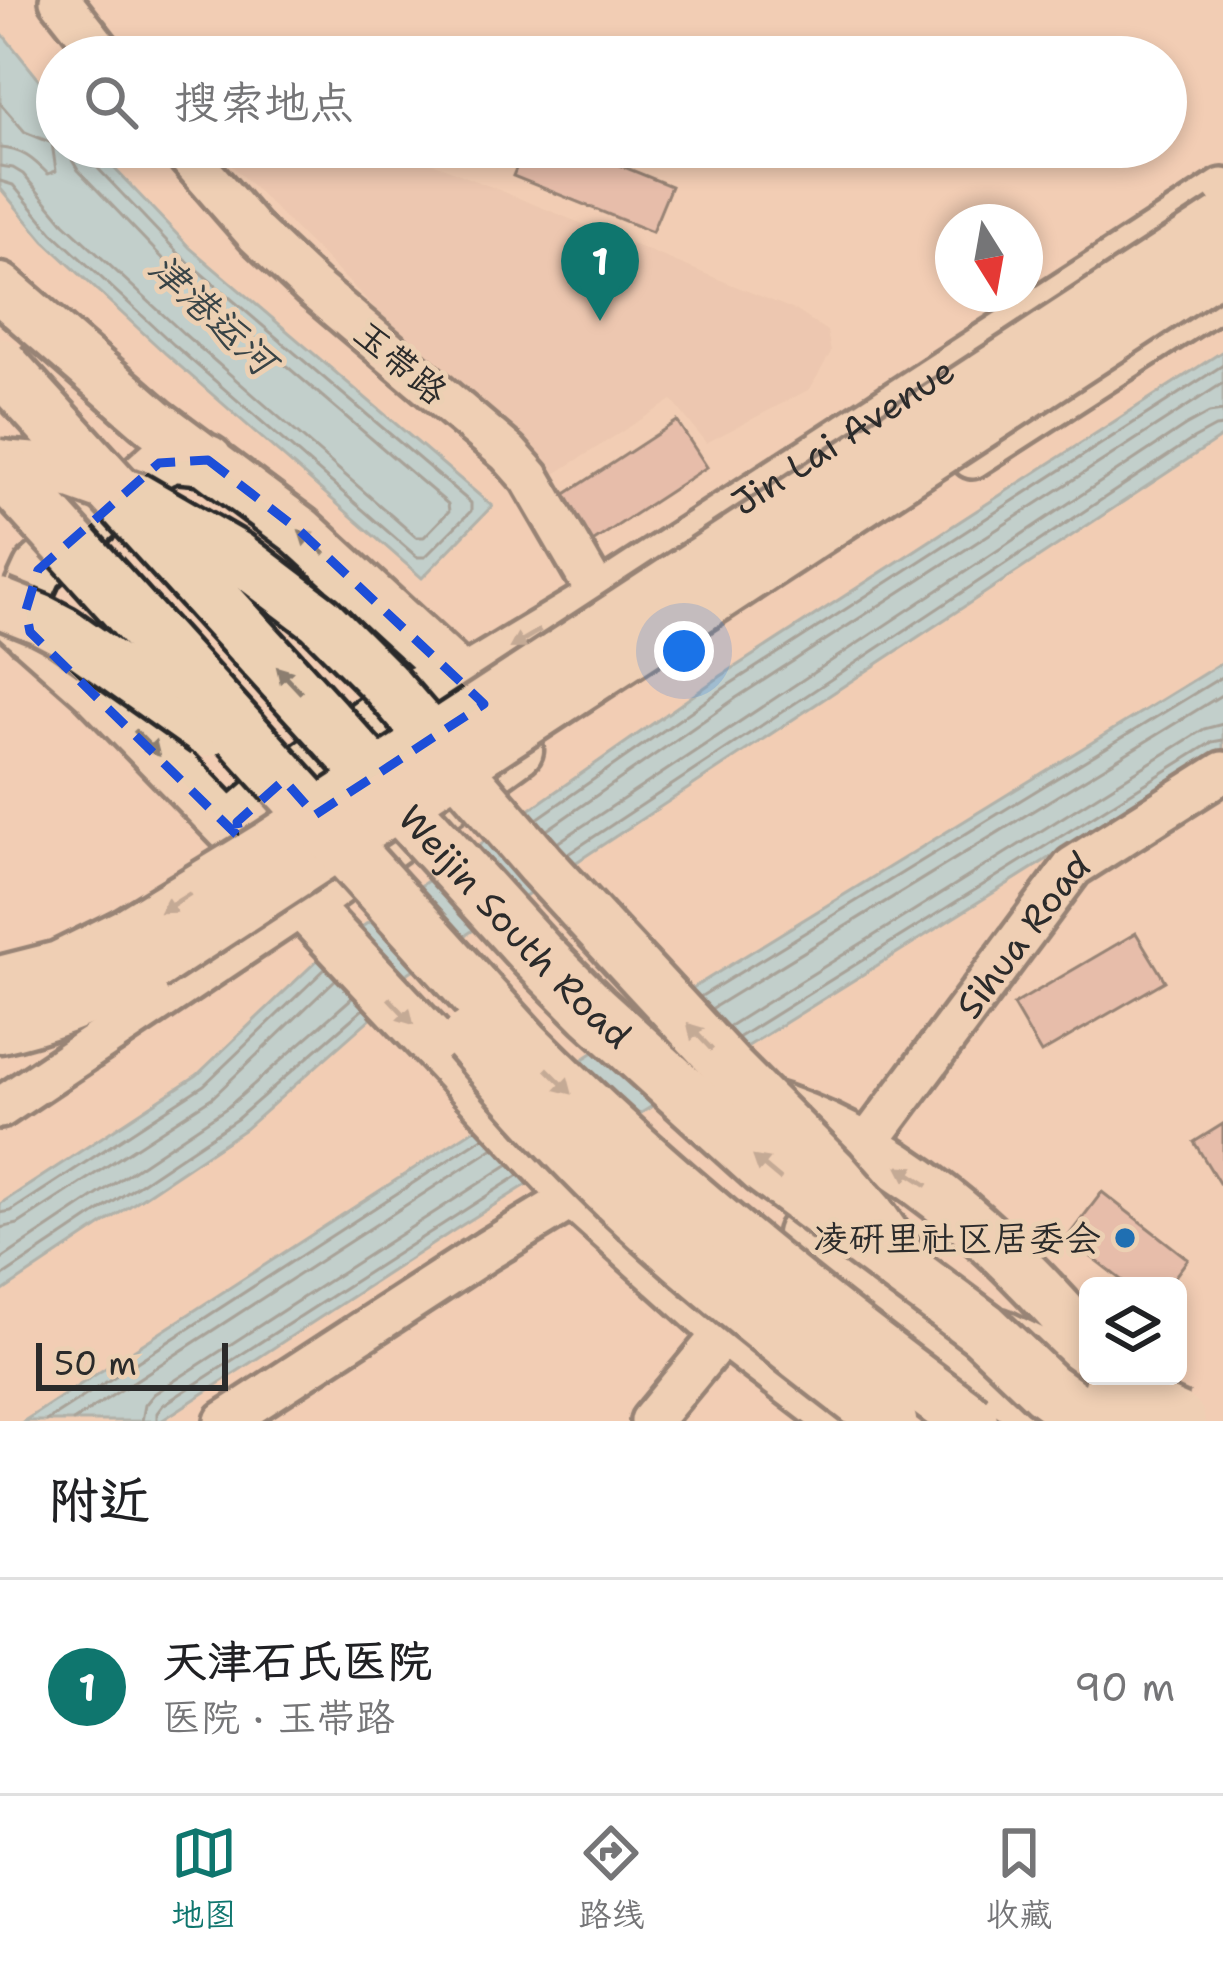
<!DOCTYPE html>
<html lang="zh">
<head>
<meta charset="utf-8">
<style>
  body { margin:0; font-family:"Shantell Sans","LXGW WenKai TC",sans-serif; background:#f6f6f6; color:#202124 }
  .controls { position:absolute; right:36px; bottom:36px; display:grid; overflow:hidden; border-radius:18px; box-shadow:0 6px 18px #0003 }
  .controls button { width:108px; height:108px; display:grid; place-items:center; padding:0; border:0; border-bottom:3px solid #e0e0e0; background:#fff; color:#202124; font:60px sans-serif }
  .compass { position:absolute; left:935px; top:204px; width:108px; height:108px; border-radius:50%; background:#fff; box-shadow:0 6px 18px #0003; rotate:169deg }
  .scale { position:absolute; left:36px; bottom:30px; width:192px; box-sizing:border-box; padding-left:12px; border:6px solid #2b2b2b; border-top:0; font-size:33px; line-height:42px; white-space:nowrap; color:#2b2b2b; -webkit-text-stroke:9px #ecd0b3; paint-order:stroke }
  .you { position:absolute; left:684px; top:651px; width:42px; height:42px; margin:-30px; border:9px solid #fff; border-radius:50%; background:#1a73e8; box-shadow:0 0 0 18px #1a73e833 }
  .badge { display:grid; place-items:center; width:78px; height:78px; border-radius:50%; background:#0f766e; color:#fff; font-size:39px; font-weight:700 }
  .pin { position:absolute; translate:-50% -99px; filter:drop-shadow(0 3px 6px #0008) }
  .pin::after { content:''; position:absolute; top:63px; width:42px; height:36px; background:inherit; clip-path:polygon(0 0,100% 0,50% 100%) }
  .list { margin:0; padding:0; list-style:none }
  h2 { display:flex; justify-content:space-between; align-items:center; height:156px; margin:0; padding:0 48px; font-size:51px }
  h2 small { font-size:39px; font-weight:400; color:#757577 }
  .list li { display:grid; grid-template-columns:78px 1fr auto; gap:36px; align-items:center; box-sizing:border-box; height:216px; padding:0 48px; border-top:3px solid #e0e0e0 }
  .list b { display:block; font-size:45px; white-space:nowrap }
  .list p { margin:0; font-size:39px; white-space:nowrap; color:#757577 }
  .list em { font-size:39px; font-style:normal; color:#757577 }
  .icon { flex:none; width:66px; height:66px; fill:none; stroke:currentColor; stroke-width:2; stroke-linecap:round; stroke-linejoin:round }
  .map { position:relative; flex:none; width:1223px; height:1421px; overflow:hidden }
  .search { position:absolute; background:#fff; box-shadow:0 6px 18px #0003; left:36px; right:36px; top:36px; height:132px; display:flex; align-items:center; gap:30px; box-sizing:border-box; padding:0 42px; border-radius:66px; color:#757577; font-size:45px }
  .sheet { height:372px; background:#fff }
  nav { display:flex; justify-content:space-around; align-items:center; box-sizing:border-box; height:168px; border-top:3px solid #e0e0e0; background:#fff; font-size:33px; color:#757577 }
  nav a { display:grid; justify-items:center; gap:6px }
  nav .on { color:#0f766e }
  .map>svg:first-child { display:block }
  .built { fill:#e6bfaa }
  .water { fill:#87d1e7; stroke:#628f9c; stroke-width:3 }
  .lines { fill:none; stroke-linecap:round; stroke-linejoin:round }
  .shore { stroke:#506d76; stroke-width:3 }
  .building { fill:#d9a99e; stroke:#2b2b2b; stroke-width:3 }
  .minor-casing { stroke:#2b2b2b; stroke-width:48 }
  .major-casing { stroke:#2b2b2b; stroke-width:57 }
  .highway-casing { stroke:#2b2b2b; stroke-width:63 }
  .minor { stroke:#ecd0b3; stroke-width:39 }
  .major { stroke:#ecd0b3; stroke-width:48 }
  .highway { stroke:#ecd0b3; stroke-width:54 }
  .major-bridge-casing { stroke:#2b2b2b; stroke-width:57; stroke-linecap:butt }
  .highway-bridge-casing { stroke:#2b2b2b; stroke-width:63; stroke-linecap:butt }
  .major-bridge { stroke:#ecd0b3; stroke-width:48 }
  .highway-bridge { stroke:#ecd0b3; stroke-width:54 }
  .oneway { fill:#8c7e6f }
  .marked { fill:none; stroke:#1d4ed8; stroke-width:9; stroke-dasharray:24 15; stroke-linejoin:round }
  .poi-dot { fill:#1f6fb2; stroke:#ecd0b3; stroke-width:4.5 }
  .labels { text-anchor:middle; stroke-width:10; stroke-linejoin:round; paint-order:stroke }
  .street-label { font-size:36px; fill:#2b2b2b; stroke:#ecd0b3 }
  .poi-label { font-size:36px; fill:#2b2b2b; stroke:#ecd0b3; text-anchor:end }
  .water-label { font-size:39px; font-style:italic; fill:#394447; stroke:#ecd0b3 }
</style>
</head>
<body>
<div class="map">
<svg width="1223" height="1421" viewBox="0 0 1223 1421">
  <rect width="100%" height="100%" fill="#f2cdb4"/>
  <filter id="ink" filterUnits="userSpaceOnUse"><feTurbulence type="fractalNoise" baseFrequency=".00833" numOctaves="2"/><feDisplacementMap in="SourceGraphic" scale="24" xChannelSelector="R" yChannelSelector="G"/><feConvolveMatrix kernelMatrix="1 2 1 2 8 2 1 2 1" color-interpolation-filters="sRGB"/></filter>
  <g filter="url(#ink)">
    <!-- built -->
    <path class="built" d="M213 147H393L797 311 827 331 831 352 810 389 706 443 672 400 547 479Z"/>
    <!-- water -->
    <path class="water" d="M0 31 57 102V147H94L190 248 492 506 422 578 166 354 44 241 0 188Z
      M1223 351V436L390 985 373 1016 245 1129 0 1293V1204L197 1075 326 952 721 676Z
      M1223 662V749L459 1227 161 1421H24L691 989Z"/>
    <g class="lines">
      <!-- shore -->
      <path class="shore" d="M0 103 25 132 52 143 56 171 48 174C33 159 22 149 0 148
        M0 166 13 168 23 174 64 223 184 334 416 537H424L449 511 448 504 172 268 78 170 72 160 71 147
        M0 181 13 185 53 233 174 345 417 557H425L471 511V503L182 257 90 160 86 147
        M537 819 727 686 1223 365
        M547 830 736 698 1223 383
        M557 843 1185 426 1209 413 1223 411
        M568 854 1193 439 1215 427 1223 426
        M700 997 1223 676
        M711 1009 1223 694
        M728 1027 1204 729 1223 724
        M738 1038 1212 742 1223 740
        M0 1213 11 1211 204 1085 326 968
        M0 1228 18 1224 213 1097 336 979
        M0 1260 228 1107 353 997
        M0 1278 237 1119 363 1009
        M46 1421 484 1137
        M73 1421 494 1148
        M142 1421 145 1405 154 1394 509 1164
        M157 1421V1413L163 1405 519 1175"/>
    </g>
    <!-- building -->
    <path class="building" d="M525 147H575L671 186 652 232 513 176Z
      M677 421 707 467 588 545 558 499Z
      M1136 933 1165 981 1041 1053 1013 1005Z
      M1223 1124V1181L1219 1183 1194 1142Z
      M1102 1192 1188 1259 1168 1286H1129L1067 1238Z"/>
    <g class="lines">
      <defs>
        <g id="minor">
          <path d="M60 0 105 57"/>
          <path d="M180 147 256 234 312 287 508 453 530 478 598 595"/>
          <path d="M972 458 1223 296"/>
          <path id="s1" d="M460 678 598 595 1223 189"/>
          <path d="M0 1108 303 905"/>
          <path id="s2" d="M849 1168 1073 867 1223 772"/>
          <path d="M225 1421 488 1250 576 1196"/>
          <path d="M651 1421 742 1311"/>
        </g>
        <path id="major" d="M0 288 154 422 300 531 460 678 485 706 518 750 303 905
          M9 613 95 689 248 846 576 1196 726 1331 792 1342
          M30 632 27 594 38 570 159 463 174 457 208 460
          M240 838 238 828 241 818 278 786 407 695 437 683
          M0 981 59 966 126 933
          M0 1028C55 1016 104 995 152 967
          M758 1102C895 1141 997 1238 1088 1343
          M802 1234 952 1353 1046 1421
          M729 1334 843 1421
          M861 1350 952 1353"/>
        <path id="highway" d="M999 1337 1111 1391"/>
      </defs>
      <!-- minor casing -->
      <use href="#minor" class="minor-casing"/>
      <!-- major casing -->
      <use href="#major" class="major-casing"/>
      <!-- highway casing -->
      <use href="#highway" class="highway-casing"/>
      <!-- minor -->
      <use href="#minor" class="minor"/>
      <!-- major -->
      <use href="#major" class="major"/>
      <!-- highway -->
      <use href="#highway" class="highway"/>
      <defs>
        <path id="major-bridge" d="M0 465 39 468 73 475 135 497 237 556 320 619 385 684 540 864 729 1068 832 1171 870 1214 900 1257
          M0 603 40 619 63 631 206 732
          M126 933 268 846 1223 220
          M152 967 1223 265"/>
        <g id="highway-bridge">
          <path id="s3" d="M0 365 537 955 593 1011 766 1168 983 1329 1046 1389 1090 1421"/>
          <path d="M0 467 524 1046C662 1184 813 1305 970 1421"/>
          <path d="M470 1038C518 1094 567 1148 620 1199 704 1279 797 1351 889 1421"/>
          <path d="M1111 1391 1178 1421"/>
        </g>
      </defs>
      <!-- major-bridge casing -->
      <use href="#major-bridge" class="major-bridge-casing"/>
      <!-- highway-bridge casing -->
      <use href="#highway-bridge" class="highway-bridge-casing"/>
      <!-- major-bridge -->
      <use href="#major-bridge" class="major-bridge"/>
      <!-- highway-bridge -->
      <use href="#highway-bridge" class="highway-bridge"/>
    </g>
    <!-- one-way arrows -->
    <defs><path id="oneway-solid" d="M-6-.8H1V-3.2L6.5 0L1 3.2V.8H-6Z" transform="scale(3)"/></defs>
    <g class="oneway">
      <use href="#oneway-solid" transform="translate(312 542) rotate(-138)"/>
      <use href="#oneway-solid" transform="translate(525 639) rotate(149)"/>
      <use href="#oneway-solid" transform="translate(289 680) rotate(-133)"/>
      <use href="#oneway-solid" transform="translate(147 743) rotate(46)"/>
      <use href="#oneway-solid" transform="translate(175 903) rotate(148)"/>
      <use href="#oneway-solid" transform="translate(401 1011) rotate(47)"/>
      <use href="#oneway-solid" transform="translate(700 1037) rotate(-133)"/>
      <use href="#oneway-solid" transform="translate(559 1081) rotate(45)"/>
      <use href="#oneway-solid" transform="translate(767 1168) rotate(-140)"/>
      <use href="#oneway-solid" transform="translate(913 1176) rotate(-147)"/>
    </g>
  </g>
  <!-- marked area -->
  <path d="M0 0H1223V1421H0ZM208 460 300 531 484 704 315 815 284 780 237 822 240 838 30 632 26 610 38 570 159 463Z" fill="#f2cdb4" fill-opacity=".55" fill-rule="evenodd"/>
  <path class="marked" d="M208 460 300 531 484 704 315 815 284 780 237 822 240 838 30 632 26 610 38 570 159 463Z"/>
  <!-- markers -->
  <circle class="poi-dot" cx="1125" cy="1238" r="12"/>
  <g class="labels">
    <!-- street labels -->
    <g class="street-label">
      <text transform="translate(401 362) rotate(40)" y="13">玉带路</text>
      <text dy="13" stroke="none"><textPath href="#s1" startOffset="453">Jin Lai Avenue</textPath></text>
      <text dy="13" stroke="none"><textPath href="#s3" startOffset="762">Weijin South Road</textPath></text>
      <text dy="13" stroke="none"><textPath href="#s2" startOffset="291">Sihua Road</textPath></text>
    </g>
    <!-- poi labels -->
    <g class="poi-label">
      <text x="1101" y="1251">凌研里社区居委会</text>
    </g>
    <!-- water labels -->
    <g class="water-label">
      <text transform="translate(213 314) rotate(43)" y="14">津港运河</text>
    </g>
  </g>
</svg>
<div class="controls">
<button><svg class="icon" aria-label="layers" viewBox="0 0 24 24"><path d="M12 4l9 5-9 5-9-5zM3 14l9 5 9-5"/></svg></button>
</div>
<svg class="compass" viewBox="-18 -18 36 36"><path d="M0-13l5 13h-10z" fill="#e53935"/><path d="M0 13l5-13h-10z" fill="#757577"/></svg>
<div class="scale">50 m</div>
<div class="you"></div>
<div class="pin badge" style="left:600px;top:321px">1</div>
<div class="search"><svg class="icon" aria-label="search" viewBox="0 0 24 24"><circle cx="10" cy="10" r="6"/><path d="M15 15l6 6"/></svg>搜索地点</div>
</div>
<section class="sheet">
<h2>附近<small></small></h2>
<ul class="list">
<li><span class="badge">1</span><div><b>天津石氏医院</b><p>医院 · 玉带路</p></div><em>90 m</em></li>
</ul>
</section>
<nav>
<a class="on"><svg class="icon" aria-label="map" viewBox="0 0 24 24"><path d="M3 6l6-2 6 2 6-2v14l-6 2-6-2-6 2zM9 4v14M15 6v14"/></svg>地图</a>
<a><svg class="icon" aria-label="directions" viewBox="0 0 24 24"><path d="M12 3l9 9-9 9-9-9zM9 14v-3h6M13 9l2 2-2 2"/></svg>路线</a>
<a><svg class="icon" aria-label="saved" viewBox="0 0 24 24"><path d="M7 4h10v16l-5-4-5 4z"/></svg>收藏</a>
</nav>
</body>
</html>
